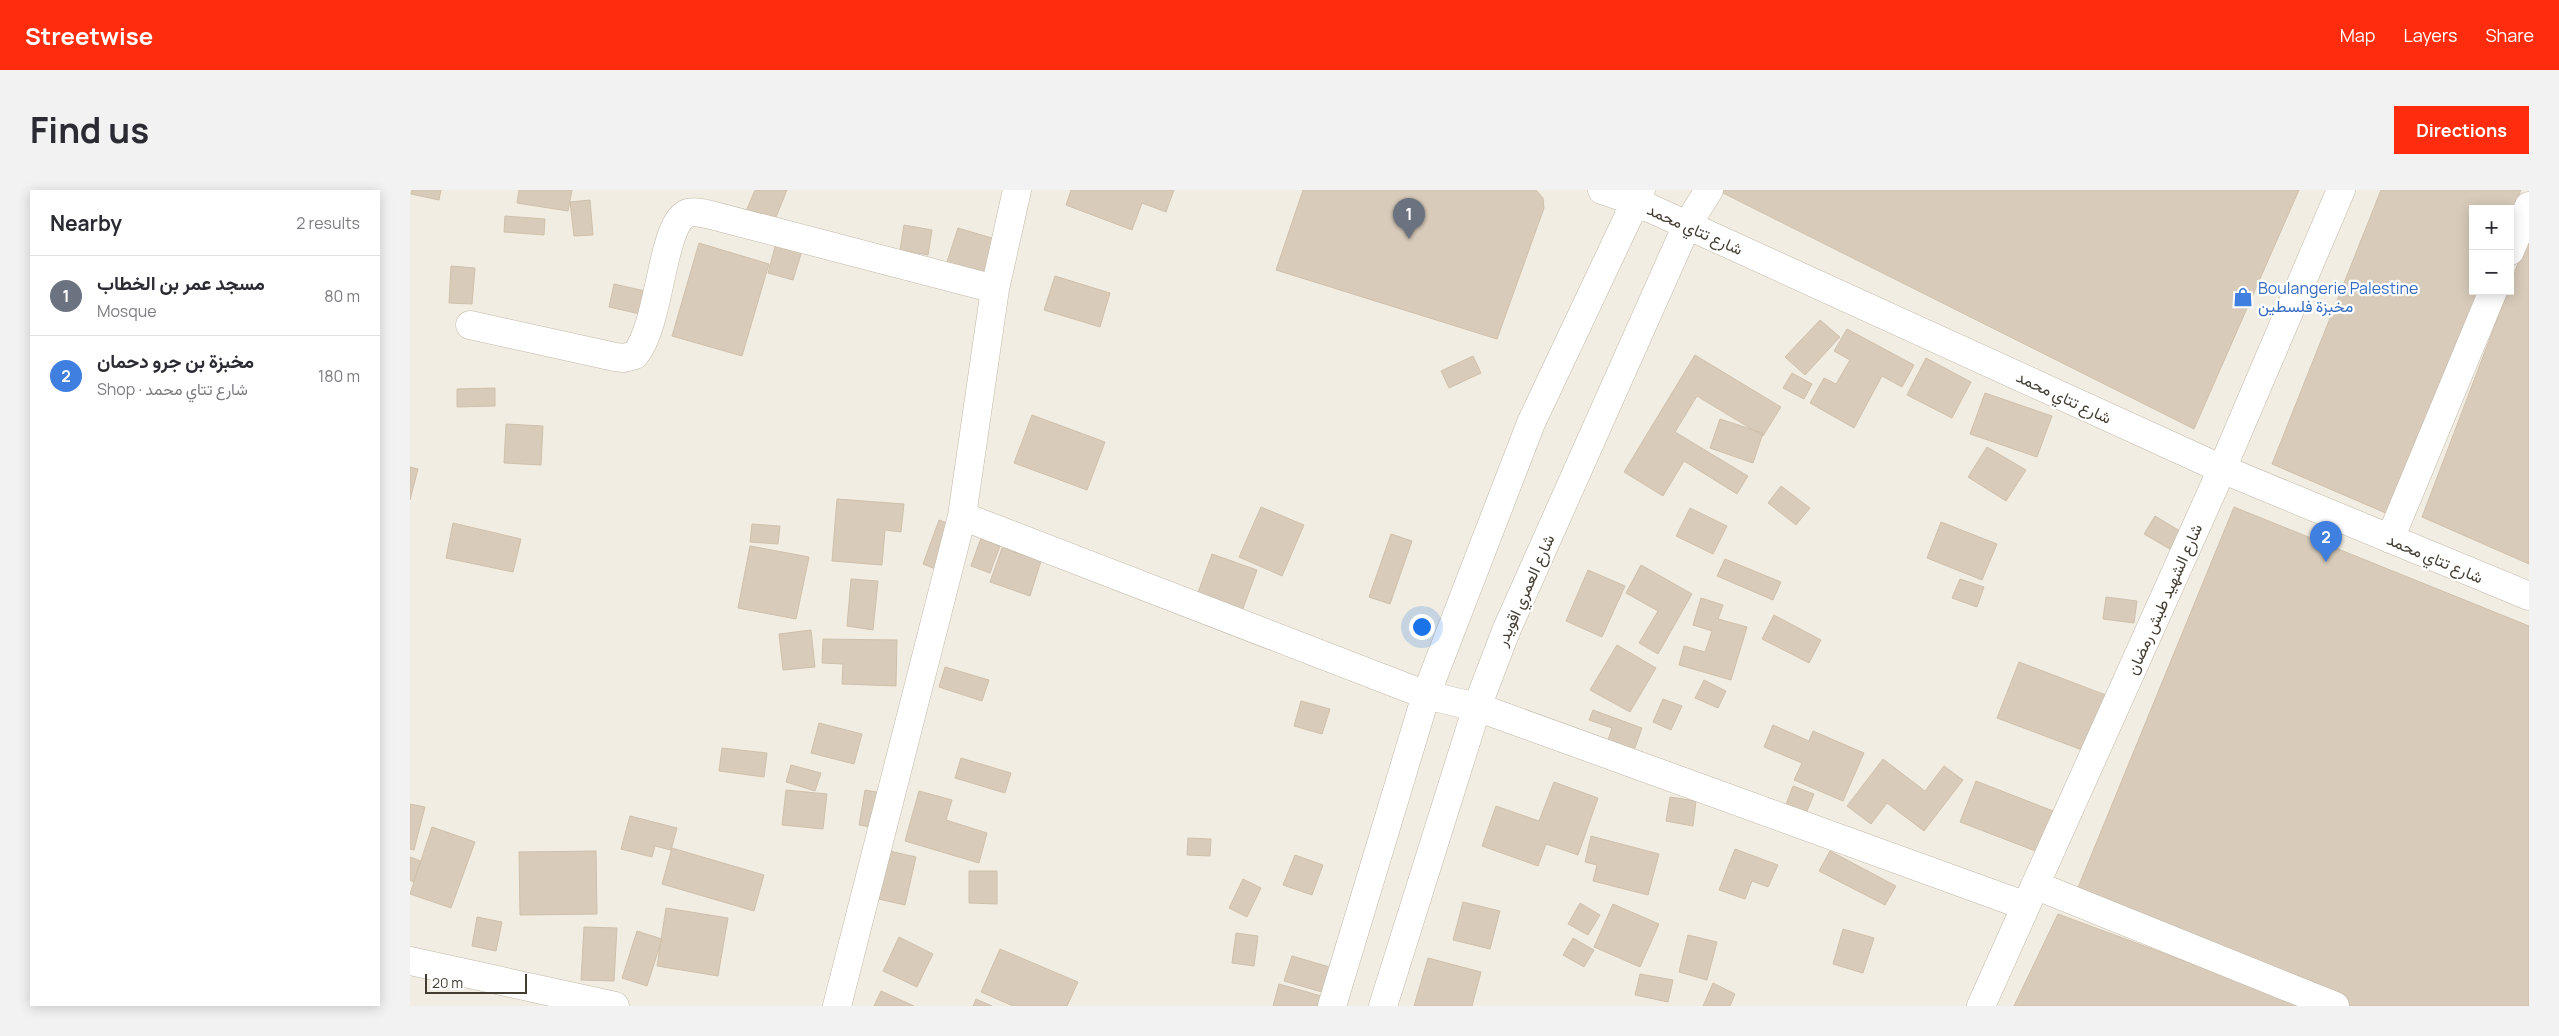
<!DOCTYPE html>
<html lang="en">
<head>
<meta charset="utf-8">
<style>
  body { margin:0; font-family:Manrope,Vazirmatn,sans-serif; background:#f2f2f3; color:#2b2b33 }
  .controls { position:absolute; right:15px; top:15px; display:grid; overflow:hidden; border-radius:0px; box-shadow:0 2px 12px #0003 }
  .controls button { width:45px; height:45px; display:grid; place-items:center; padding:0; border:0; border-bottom:1px solid #e1e1e2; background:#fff; color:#2b2b33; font:25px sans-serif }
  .scale { position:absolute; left:15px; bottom:12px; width:102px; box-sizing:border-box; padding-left:5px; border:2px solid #443d32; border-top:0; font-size:14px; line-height:18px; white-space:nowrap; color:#443d32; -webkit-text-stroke:4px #fff; paint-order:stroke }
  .you { position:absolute; left:1011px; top:436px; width:18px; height:18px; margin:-12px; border:4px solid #fff; border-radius:50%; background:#1a73e8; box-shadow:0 0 0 8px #1a73e833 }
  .badge { display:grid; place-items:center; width:32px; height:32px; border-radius:50%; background:#ff2d0d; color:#fff; font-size:16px; font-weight:700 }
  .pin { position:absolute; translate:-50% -41px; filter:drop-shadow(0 1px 2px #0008) }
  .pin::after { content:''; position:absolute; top:26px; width:18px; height:15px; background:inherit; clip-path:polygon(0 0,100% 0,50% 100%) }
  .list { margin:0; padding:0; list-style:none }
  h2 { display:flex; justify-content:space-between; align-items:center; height:65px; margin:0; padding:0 20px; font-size:21px }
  h2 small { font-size:16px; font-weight:400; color:#7c7c81 }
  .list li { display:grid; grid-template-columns:32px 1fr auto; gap:15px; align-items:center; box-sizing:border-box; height:80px; padding:0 20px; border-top:1px solid #e1e1e2 }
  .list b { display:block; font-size:19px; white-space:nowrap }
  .list p { margin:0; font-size:16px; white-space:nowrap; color:#7c7c81 }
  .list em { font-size:16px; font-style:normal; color:#7c7c81 }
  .map { position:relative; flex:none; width:2119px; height:816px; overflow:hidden; border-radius:0px }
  header { display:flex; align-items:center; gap:30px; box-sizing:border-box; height:70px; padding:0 25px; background:#ff2d0d; color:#fff }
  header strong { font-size:24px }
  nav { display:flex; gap:28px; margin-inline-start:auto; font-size:18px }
  .intro { display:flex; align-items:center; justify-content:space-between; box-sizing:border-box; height:120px; padding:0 30px }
  h1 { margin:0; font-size:35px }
  .button { padding:12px 22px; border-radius:0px; background:#ff2d0d; color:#fff; font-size:18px; font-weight:700 }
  main { display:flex; gap:30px; padding:0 30px }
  aside { flex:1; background:#fff; border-radius:0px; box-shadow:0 2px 12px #0003 }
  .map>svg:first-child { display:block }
  .building { fill:#d8cbba; stroke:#d0c0aa }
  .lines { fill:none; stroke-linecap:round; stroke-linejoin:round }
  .minor-casing { stroke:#c1b8a7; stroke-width:29 }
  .minor { stroke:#fff; stroke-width:28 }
  .labels { text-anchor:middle; stroke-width:4.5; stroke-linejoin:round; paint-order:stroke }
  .street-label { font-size:16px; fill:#443d32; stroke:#fff }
  .shop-label { font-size:16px; fill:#366cbe; stroke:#fff; text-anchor:start }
</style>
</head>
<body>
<header>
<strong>Streetwise</strong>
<nav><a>Map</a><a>Layers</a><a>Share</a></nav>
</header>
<div class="intro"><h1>Find us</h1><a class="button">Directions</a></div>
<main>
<aside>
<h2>Nearby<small>2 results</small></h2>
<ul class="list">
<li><span class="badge" style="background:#6b7280">1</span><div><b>مسجد عمر بن الخطاب</b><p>Mosque</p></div><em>80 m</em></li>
<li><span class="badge" style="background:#3f7fe0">2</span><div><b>مخبزة بن جرو دحمان</b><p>Shop · شارع تتاي محمد</p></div><em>180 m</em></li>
</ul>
</aside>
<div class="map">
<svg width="2119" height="816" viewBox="0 0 2119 816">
  <rect width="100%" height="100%" fill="#f2ede2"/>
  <!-- building -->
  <path class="building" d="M2 0H31L29 10 1 4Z
    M109 0H162L158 21 107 13Z
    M345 0H377L364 32 336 21Z
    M661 0H764L756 22 732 13 722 40 656 15Z
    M893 0H1126L1133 8 1134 18 1087 149 866 80Z
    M1313 0H1889L1784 239 1311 2Z
    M1971 0H2111L2100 26V19H2063V101H2069L1978 324 1862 274Z
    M180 10 183 45 164 46 160 12Z
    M95 26 135 29 134 45 94 42Z
    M494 35 522 40 518 65 490 60Z
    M548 38 592 51 581 86 537 72Z
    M2119 45V374L2012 327 2098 101H2100V94Z
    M289 53 359 74 332 166 262 146Z
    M366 53 392 61 383 90 358 83Z
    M41 76 65 78 62 114 39 113Z
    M645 86 700 103 690 137 634 120Z
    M204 94 235 101 230 124 199 117Z
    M1410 130 1430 147 1395 185 1375 167Z
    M1437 139 1504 175 1492 197 1472 186 1444 238 1400 213 1414 188 1426 194 1440 170 1424 161Z
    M1285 165 1371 217 1353 246 1287 206 1265 242 1338 286 1327 304 1274 271 1253 306 1214 282Z
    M1063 166 1071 183 1039 198 1031 181Z
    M1516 168 1561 192 1542 228 1497 205Z
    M1382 183 1402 194 1394 209 1373 198Z
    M85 198V216L47 217V199Z
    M1575 203 1642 226 1627 267 1560 244Z
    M622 225 695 252 677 300 604 273Z
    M1310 229 1353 243 1343 273 1300 258Z
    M96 234 133 236 131 275 94 273Z
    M1577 257 1616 280 1596 311 1558 287Z
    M0 277 8 279 0 310Z
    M1371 296 1400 318 1386 335 1358 313Z
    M427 309 494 314 491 342 475 340 472 375 422 371Z
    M851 317 894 335 872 386 829 367Z
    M1824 317 2119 436V816H1936L1667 700Z
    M1280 318 1317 336 1303 364 1266 346Z
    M1745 326 1780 347 1770 365 1734 344Z
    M529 330 550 338 533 382 513 374Z
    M1531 332 1587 354 1572 390 1517 368Z
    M43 333 111 349 103 382 36 368Z
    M342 334 370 336 368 354 340 352Z
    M981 344 1002 351 980 414 959 407Z
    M571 348 590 356 580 383 561 376Z
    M340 356 399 367 386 429 328 418Z
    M592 358 631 371 620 406 580 392Z
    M802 364 847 380 831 424 786 408Z
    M1315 369 1371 392 1363 410 1307 386Z
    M1231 375 1282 404 1248 464 1229 453 1248 421 1216 403Z
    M1178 380 1215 396 1192 447 1156 431Z
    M441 389 468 391 463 440 437 436Z
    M1550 389 1574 397 1567 417 1542 408Z
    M1696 407 1727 411 1724 433 1693 429Z
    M1291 408 1313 415 1308 429 1337 437 1321 490 1269 475 1274 456 1295 462 1302 441 1283 435Z
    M1364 425 1411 450 1399 473 1352 449Z
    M401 440 405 477 373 480 369 444Z
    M413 449 487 450 486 496 432 494 433 474 412 473Z
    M1207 455 1246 478 1220 522 1180 500Z
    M1609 472 1709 510 1688 566 1587 528Z
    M535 477 579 490 572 511 529 497Z
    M1294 490 1316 501 1308 518 1285 508Z
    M1253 509 1272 516 1261 540 1243 532Z
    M891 511 920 519 912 544 884 536Z
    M1183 520 1232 538 1221 569 1195 559 1202 538 1179 530Z
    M409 533 452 544 444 574 401 563Z
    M1363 535 1399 551 1403 541 1454 563 1433 611 1384 590 1392 573 1354 557Z
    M312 558 357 563 354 587 309 581Z
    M551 568 601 583 595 603 545 588Z
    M1473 569 1515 601 1534 576 1553 590 1514 641 1477 613 1461 634 1437 616Z
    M381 575 411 583 405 601 376 592Z
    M1566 591 1656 626 1641 667 1550 632Z
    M1144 592 1188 608 1168 665 1136 654 1128 676 1072 656 1086 616 1129 631Z
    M1383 596 1404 604 1392 633 1372 625Z
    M376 600 417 604 413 639 372 635Z
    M455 600 484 605 478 640 449 635Z
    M509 601 542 610 536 630 577 643 569 673 495 651Z
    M1260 607 1286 611 1283 636 1256 631Z
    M0 614 15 617 4 660 0 659Z
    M220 626 267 638 261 660 245 656 242 667 211 659Z
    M22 637 65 652 41 718 0 704Z
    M1181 646 1249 664 1238 705 1183 691 1187 675 1175 672Z
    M778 648 801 649 800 666 777 665Z
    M262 658 354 685 344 721 252 694Z
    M1325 659 1368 675 1358 697 1342 691 1335 709 1309 700Z
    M475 660 506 667 495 715 464 708Z
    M186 661 187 724 110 725 109 662Z
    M1420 661 1486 696 1475 715 1409 681Z
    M885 665 913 675 902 705 873 695Z
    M0 667 11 671 3 692 0 690Z
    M559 681H587V714L559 713Z
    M833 689 851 698 837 727 819 718Z
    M1053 712 1090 721 1080 759 1043 750Z
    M1170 713 1190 725 1178 745 1158 734Z
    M1203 714 1249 734 1230 777 1184 757Z
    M256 718 318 728 308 786 247 776Z
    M1648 724 1896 816H1604Z
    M67 727 92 732 86 761 62 756Z
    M174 737 207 738 204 791 171 790Z
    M1433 739 1464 748 1453 783 1423 774Z
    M227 741 252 749 237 796 212 788Z
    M826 743 848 746 844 776 822 773Z
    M1278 745 1307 752 1297 790 1269 782Z
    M489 747 523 764 507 797 473 781Z
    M1163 748 1184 760 1174 777 1153 765Z
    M590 759 668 792 657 816H603L571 802Z
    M882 766 923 778 915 803 874 791Z
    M1018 768 1071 782 1062 816H1004Z
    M1230 784 1263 790 1258 812 1225 805Z
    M1303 793 1325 804 1320 816H1293Z
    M869 794 922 809 920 816H863Z
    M471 801 504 816H464Z
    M566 809 582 816H563Z"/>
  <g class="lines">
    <defs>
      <path id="minor" d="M1192 0 1224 11 1277 35 1812 279 2119 406
        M2100 61 2119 16
        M60 135 205 167 214 168 225 165C250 135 251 42 274 25 280 20 290 23 297 24L585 99
        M552 326 1016 505 1067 517 1616 716
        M1980 349 2083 101
        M1625 695 1925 816
        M0 771 205 816
        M427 816 552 326 585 99 607 0
        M922 816 1016 505 1121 233 1231 0
        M973 816 1067 517 1096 441 1277 35 1299 0
        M1571 816 1812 279 1931 0"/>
    </defs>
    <!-- minor casing -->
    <use href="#minor" class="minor-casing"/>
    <!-- minor -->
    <use href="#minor" class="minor"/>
  </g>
  <!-- icons -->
  <defs>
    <symbol id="shop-bare" viewBox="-9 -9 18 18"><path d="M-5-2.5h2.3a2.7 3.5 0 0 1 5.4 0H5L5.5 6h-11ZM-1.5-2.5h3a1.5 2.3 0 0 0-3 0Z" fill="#3f7fe0" stroke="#fff" stroke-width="2.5" paint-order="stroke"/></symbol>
  </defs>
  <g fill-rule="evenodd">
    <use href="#shop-bare" x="1819" y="93" width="28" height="28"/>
  </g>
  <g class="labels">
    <!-- street labels -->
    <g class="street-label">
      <text transform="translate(1285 39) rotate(24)" y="6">شارع تتاي محمد</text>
      <text transform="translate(1654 207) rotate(25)" y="6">شارع تتاي محمد</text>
      <text transform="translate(2025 368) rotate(23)" y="6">شارع تتاي محمد</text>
      <text transform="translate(1115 400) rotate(-66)" y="6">شارع العمري اقويدر</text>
      <text transform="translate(1754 409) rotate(-66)" y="6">شارع الشهيد طبش رمضان</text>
    </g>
    <!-- shop labels -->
    <g class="shop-label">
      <text x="1848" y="104">Boulangerie Palestine<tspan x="1848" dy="18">مخبزة فلسطين</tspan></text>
    </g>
  </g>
</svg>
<div class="controls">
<button>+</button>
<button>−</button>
</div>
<div class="scale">20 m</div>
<div class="you"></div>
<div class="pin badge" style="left:999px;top:49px;background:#6b7280">1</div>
<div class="pin badge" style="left:1916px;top:372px;background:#3f7fe0">2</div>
</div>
</main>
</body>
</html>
